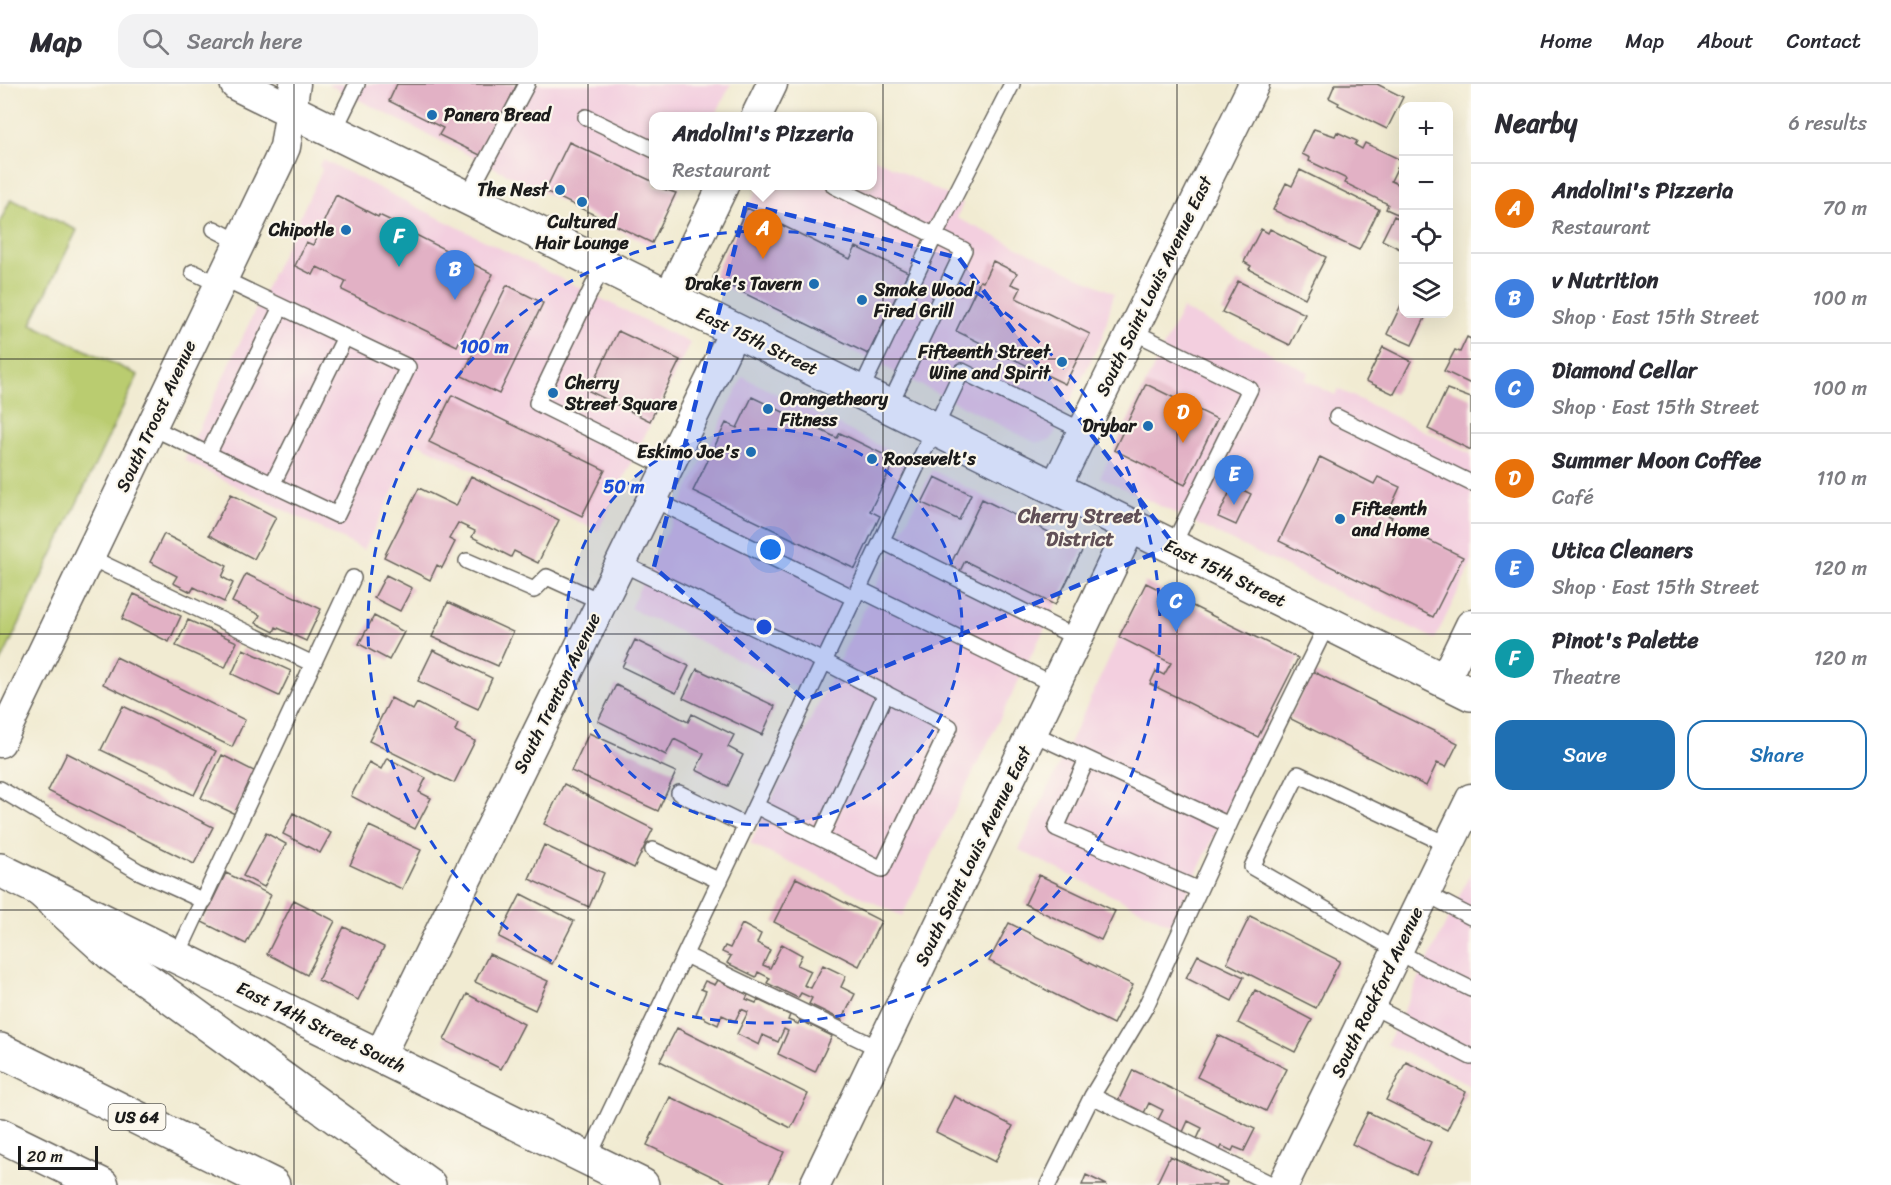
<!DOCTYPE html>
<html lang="en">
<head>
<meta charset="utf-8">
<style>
  body { margin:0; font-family:Sriracha,sans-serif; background:#f2f2f3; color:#2b2b33 }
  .controls { position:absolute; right:18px; top:18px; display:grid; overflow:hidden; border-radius:12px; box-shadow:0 6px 24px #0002 }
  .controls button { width:54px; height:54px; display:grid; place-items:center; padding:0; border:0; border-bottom:2px solid #e1e1e2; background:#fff; color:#2b2b33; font:30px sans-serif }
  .scale { position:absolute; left:18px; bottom:15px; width:80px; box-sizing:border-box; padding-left:6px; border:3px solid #1c1c1c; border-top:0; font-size:16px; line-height:21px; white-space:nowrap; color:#1c1c1c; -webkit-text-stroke:4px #fbf7ec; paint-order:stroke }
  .you { position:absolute; left:771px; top:466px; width:21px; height:21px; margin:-15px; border:4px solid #fff; border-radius:50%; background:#1a73e8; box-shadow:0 0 0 9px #1a73e833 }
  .badge { display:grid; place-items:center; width:39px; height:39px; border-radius:50%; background:#1f6fb2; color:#fff; font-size:20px; font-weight:700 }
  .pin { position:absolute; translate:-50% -50px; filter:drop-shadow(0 2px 3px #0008) }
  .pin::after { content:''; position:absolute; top:32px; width:21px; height:18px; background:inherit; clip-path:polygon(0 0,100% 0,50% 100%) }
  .popup { position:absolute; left:649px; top:28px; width:228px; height:78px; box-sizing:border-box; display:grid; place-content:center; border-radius:12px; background:#fff; filter:drop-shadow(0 2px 4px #0005); font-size:20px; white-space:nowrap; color:#7c7c81 }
  .popup b { font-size:22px; color:#2b2b33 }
  .popup::after { content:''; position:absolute; left:50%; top:100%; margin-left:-12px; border:12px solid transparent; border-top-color:#fff }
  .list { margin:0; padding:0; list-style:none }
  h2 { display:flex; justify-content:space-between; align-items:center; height:78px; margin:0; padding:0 24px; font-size:26px }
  h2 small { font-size:20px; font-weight:400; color:#7c7c81 }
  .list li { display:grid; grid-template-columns:39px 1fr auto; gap:18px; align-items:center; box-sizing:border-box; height:90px; padding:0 24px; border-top:2px solid #e1e1e2 }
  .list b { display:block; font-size:22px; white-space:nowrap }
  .list p { margin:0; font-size:20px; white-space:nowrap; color:#7c7c81 }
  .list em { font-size:20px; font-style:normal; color:#7c7c81 }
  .actions { display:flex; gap:12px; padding:18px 24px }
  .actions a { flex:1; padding:14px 0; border:2px solid #1f6fb2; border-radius:18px; text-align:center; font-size:21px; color:#1f6fb2 }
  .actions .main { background:#1f6fb2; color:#fff }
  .icon { flex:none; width:33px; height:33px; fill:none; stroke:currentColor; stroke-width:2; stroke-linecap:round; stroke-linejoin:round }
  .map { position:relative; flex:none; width:1471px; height:1101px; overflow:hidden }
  header { display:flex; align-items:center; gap:36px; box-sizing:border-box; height:84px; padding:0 30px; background:#fff; border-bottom:2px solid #e1e1e2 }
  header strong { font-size:28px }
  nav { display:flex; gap:33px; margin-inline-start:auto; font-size:21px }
  .search { width:420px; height:54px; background:#f2f2f3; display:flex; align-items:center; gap:15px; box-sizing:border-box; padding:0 21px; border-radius:18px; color:#7c7c81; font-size:22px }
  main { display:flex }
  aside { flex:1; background:#fff }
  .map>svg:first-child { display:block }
  .built { fill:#f3cfdf }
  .green { fill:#bacc6f; stroke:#6b7446; stroke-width:1.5 }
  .building { fill:#e2b1c5 }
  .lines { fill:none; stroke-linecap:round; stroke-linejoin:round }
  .service-casing { stroke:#67645c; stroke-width:18 }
  .minor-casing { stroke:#67645c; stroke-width:33 }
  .tertiary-casing { stroke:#67645c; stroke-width:36 }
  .motorway-casing { stroke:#67645c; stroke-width:36 }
  .service { stroke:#fff; stroke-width:15 }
  .minor { stroke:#fff; stroke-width:30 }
  .tertiary { stroke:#fff; stroke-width:33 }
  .motorway { stroke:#fff; stroke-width:33 }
  .marked { fill:#1d4ed8; fill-opacity:0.2; stroke:#1d4ed8; stroke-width:4.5; stroke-dasharray:12 8; stroke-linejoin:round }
  .grid { fill:none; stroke:#1c1c1c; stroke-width:1.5; stroke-opacity:0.55 }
  .ring { fill:none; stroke:#1d4ed8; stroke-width:3; stroke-dasharray:10 8 }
  .poi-dot { fill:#1f6fb2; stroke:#fbf7ec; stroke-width:2 }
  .labels { text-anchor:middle; stroke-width:4.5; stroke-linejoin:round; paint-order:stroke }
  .shield { fill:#fbf7ec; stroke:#5f5e5a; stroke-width:1.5 }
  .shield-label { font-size:16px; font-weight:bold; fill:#1c1c1c }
  .poi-label { font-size:18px; font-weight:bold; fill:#1c1c1c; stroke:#fbf7ec; text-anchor:start }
  .street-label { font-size:18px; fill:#1c1c1c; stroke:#fbf7ec }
  .neighbourhood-label { font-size:20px; font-weight:bold; fill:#615057; stroke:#fbf7ec }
  .centre { fill:#1d4ed8; stroke:#fbf7ec; stroke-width:3 }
  .ring-label { font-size:18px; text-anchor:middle; font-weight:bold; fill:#1d4ed8; stroke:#fbf7ec; stroke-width:4.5; stroke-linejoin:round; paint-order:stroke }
</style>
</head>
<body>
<header>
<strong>Map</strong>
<div class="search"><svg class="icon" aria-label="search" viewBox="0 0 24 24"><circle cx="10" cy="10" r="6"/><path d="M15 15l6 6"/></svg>Search here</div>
<nav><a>Home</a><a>Map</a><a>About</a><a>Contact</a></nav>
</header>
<main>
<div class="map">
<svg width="1471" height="1101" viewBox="0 0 1471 1101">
  <rect width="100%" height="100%" fill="#fbf7ec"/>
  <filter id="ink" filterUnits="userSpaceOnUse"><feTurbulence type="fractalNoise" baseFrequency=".0167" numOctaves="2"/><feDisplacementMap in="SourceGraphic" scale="12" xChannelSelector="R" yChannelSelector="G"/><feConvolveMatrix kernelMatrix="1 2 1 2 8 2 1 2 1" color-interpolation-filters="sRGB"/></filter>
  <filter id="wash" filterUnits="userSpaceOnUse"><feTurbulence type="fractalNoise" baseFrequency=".008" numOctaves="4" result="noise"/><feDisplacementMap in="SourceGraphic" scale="24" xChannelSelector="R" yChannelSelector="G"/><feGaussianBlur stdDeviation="1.35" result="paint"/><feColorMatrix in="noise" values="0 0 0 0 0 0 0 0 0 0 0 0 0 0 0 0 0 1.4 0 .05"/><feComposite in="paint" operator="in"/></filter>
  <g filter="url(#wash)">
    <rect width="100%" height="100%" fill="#f1ebd2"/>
    <!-- built -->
    <path class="built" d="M327 0H731L715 32 654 33V102H681L651 162Z
      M873 73 963 119 957 134 1114 209 1103 252 1051 356 1036 359 711 196 759 102H873Z
      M323 76 690 259 598 447 417 359 364 466 184 376 322 86 319 81Z
      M1182 225 1309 288 1305 296 1335 311 1338 305 1471 370V481L1435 555 1100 393Z
      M743 293 910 377 800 605 630 524Z
      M932 386 1085 463 902 832 750 760Z
      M1145 498 1300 572 1172 841 1019 766Z
      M1471 788V1001L1387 960Z"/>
    <!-- green -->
    <path class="green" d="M11 115 77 146 31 240 138 291 0 580V138Z"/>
    <g id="blocks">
      <!-- building -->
      <path class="building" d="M397 0H517L482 72 439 51 443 44 389 17Z
        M1335 0H1377L1403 13 1387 45 1338 21 1339 19 1329 14Z
        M1314 45 1335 52 1337 48 1357 57 1355 61 1362 65 1365 59 1401 76 1391 97 1404 103V133L1386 125 1388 120 1345 99 1347 95 1309 77 1310 74 1302 70Z
        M569 58 654 98V102L676 109 652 159 545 107Z
        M1300 86 1379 125 1359 166 1273 126 1286 99 1292 102Z
        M336 111 378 133 379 131 413 147 412 149 493 190 457 262 342 206 346 197 317 183 313 191 295 182 306 158 313 161Z
        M747 124 850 175 856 163 908 188 868 270 713 194Z
        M1394 132 1404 137 1402 166 1382 156Z
        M1261 145 1268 149 1270 145 1326 173 1305 214 1249 185 1251 182 1244 178Z
        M993 177 1017 189 1011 200 1021 204 1016 214 1090 250 1065 300 956 247 980 197 983 198Z
        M1238 197 1305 230 1290 261 1222 228Z
        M507 201 543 219 499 310 462 292Z
        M1404 215V230H1427L1412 261 1387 250Z
        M618 247 680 276 650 337 589 307Z
        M1467 253 1471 255V300L1444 287 1455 266 1460 268Z
        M1383 263 1411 277 1394 310 1366 297Z
        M1146 300 1217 335 1185 401 1114 366Z
        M1447 305 1471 314V366L1428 345Z
        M452 311 605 386 582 432 429 358Z
        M752 313 837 354 840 349 895 376 870 427 880 432 855 485 693 407 726 339 737 344Z
        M1320 373 1374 400 1378 393 1400 403 1387 431 1392 433 1390 437 1463 473 1433 533 1279 457Z
        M471 392 559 436 538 479 514 467 511 473 472 453 475 447 458 439 449 455 455 458 442 484 437 481 430 496 384 473 419 404 456 422Z
        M935 393 971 410 959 436 922 419Z
        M1233 401 1251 410 1236 441 1218 433Z
        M231 410 276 433 254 475 209 451Z
        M982 415 1083 465 1055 521 965 477 958 491 948 486Z
        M164 450 227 482 222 493 233 499 224 518 194 503 191 508 173 499 177 492 150 478Z
        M246 490 321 525 306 557 276 543 274 548 256 539 260 531 232 518Z
        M386 491 412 504 400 527 374 514Z
        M1146 499 1298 574 1258 653 1150 600 1156 587 1164 591 1171 579 1119 553Z
        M134 510 181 532 169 558 122 535Z
        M448 518 513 548 498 582 432 553Z
        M374 532 404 548 389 576 359 560Z
        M188 536 237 558 225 584 176 562Z
        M635 556 689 582 676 609 622 583Z
        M243 565 291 587 279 612 232 590Z
        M433 566 492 594 478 625 418 597Z
        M116 573 245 636 232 663 103 600Z
        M697 585 775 622 762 651 683 614Z
        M1312 587 1458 659 1446 683 1437 679 1426 702 1289 634Z
        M616 601 688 638 692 630 734 651 728 663 743 671 728 702 696 686 704 670 674 655 666 671 598 637Z
        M391 614 413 626 417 619 458 640 455 647 475 657 454 699 369 657Z
        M123 622 216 667 194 711 101 666Z
        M589 649 676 688 658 727 571 687Z
        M67 669 213 743 194 780 48 707Z
        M222 671 256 688 235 730 201 714Z
        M387 674 426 694 419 708 431 714 415 745 351 712 369 678 381 685Z
        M564 700 653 745 634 784 544 740Z
        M293 729 331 749 320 769 283 750Z
        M369 742 421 766 402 805 350 781Z
        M266 749 286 760 264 803 243 792Z
        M544 761 604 789 589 823 529 795Z
        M226 789 271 811 246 860 202 838Z
        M1039 791 1115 827 1101 856 1025 820Z
        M796 794 881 837 859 882 774 838Z
        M521 810 574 837 552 880 499 853Z
        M294 816 335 837 307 891 267 870Z
        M1250 832 1340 877 1316 924 1227 879Z
        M1009 839 1133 901 1113 940 989 877Z
        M742 840 761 850 757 859 770 866 763 881 770 884 782 860 802 871 797 881 811 887 804 901 811 904 823 881 846 892 841 903 855 910 842 936 809 920 812 914 801 909 798 914 767 899 770 894 758 888 756 893 727 879 731 872 722 868 725 862 730 864Z
        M344 843 384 863 358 916 318 896Z
        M489 870 548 897 535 926 475 898Z
        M1198 871 1244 893 1232 917 1186 894Z
        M718 896 748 911 746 915 756 919 758 916 790 931 788 936 798 940 800 936 832 952 815 988 778 970 788 947 784 945 778 958 763 951 759 961 737 950 748 928 741 925 735 937 722 931 718 941 696 930 706 907 701 905 705 897 715 901Z
        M1255 906 1312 936 1295 968 1238 939Z
        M467 910 524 940 501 985 444 956Z
        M677 944 808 1010 791 1044 660 977Z
        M1218 951 1287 985 1266 1027 1197 993Z
        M1406 978 1466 1008 1447 1046 1386 1016Z
        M1133 986 1255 1045 1244 1067 1234 1063 1232 1067 1222 1062 1220 1066 1197 1055 1202 1044 1188 1037 1183 1048 1158 1036 1163 1026 1149 1019 1144 1029 1118 1017Z
        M954 1012 1013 1042 995 1078 936 1048Z
        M670 1013 784 1068 768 1101H730L647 1061Z
        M1368 1028 1431 1058 1416 1090 1352 1060Z
        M1170 1072 1227 1098 1226 1101H1156Z
        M1086 1091 1107 1101H1082Z"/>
    </g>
  </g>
  <g filter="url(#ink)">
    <use href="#blocks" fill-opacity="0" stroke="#67645c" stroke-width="1.5"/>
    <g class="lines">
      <defs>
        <path id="service" d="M586 33 654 66
          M334 47 357 0
          M834 102 964 166 889 322
          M467 113 527 0
          M214 145 239 158
          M603 181 537 319 668 384
          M193 188 218 200
          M1132 247 1250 305 1172 463
          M860 308 935 151 1012 0
          M1337 333 1471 399
          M151 343 337 431 408 283 221 194
          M208 370 281 223
          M272 401 345 253
          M653 415 854 514
          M882 457 1077 554
          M89 473 313 580
          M467 477 534 506 547 493 602 518
          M621 479 825 578 950 643 882 785 756 722
          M859 505 1055 601
          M1032 649 1229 741
          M1087 675 1056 744 1199 806
          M0 705 138 787 204 817
          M679 709 746 742
          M820 754 886 609
          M1448 761 1298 690 1252 783 1422 881 1471 905
          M653 766 720 797
          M1425 809 1471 833
          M685 871 880 965
          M177 872 353 494
          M1370 921 1471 973
          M1092 1012 1273 1101
          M588 1074 962 287 1083 347
          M1048 1101 1092 1012 1146 922 1240 717 1328 539"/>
        <path id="minor" d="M756 33 772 0
          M669 213 723 102
          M1055 404 1254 0
          M1444 597 1471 541
          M0 658 278 79 285 63 295 0
          M380 971 735 246
          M815 1101 1131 442
          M1283 1101 1471 715"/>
        <path id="tertiary" d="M237 0 1471 610
          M0 786 642 1101"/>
        <path id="motorway" d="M39 805 111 870 429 1101
          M0 966 273 1101
          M0 1051 102 1101"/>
      </defs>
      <!-- service casing -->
      <use href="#service" class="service-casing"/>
      <!-- minor casing -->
      <use href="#minor" class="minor-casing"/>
      <!-- tertiary casing -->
      <use href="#tertiary" class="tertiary-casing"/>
      <!-- motorway casing -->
      <use href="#motorway" class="motorway-casing"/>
      <!-- service -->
      <use href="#service" class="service"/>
      <!-- minor -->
      <use href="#minor" class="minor"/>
      <!-- tertiary -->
      <use href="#tertiary" class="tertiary"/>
      <!-- motorway -->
      <use href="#motorway" class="motorway"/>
    </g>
  </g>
  <!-- marked area -->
  <path class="marked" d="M746 120 959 174 1174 461 805 616 654 483Z"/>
  <!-- grid -->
  <path class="grid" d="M294 0V1101M588 0V1101M883 0V1101M1177 0V1101M0 275H1471M0 550H1471M0 826H1471"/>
  <!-- distance rings -->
  <circle cx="764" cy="543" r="198" fill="#1d4ed8" fill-opacity=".12"/>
  <g class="ring">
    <circle cx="764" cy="543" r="198"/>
    <circle cx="764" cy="543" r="396"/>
  </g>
  <!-- markers -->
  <g class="poi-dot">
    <circle cx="432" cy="31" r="6"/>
    <circle cx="560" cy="106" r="6"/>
    <circle cx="582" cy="118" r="6"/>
    <circle cx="346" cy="146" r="6"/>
    <circle cx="814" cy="200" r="6"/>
    <circle cx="862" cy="216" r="6"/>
    <circle cx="1062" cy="278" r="6"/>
    <circle cx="553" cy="309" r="6"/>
    <circle cx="768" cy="325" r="6"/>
    <circle cx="1148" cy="342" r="6"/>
    <circle cx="751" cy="368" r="6"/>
    <circle cx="872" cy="375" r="6"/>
    <circle cx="1340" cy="435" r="6"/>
  </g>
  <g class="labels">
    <!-- shield labels -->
    <rect class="shield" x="108.5" y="1020" width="57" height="26" rx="4.5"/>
    <g class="shield-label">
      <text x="137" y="1039">US 64</text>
    </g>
    <!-- poi labels -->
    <g class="poi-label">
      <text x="444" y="37">Panera Bread</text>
      <text x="548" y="112" text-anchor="end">The Nest</text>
      <text x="582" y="144" text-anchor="middle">Cultured<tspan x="582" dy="21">Hair Lounge</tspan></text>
      <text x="334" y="152" text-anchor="end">Chipotle</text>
      <text x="802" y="206" text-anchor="end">Drake's Tavern</text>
      <text x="874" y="212">Smoke Wood<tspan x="874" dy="21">Fired Grill</tspan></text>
      <text x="1050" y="274" text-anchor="end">Fifteenth Street<tspan x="1050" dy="21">Wine and Spirit</tspan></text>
      <text x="565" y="305">Cherry<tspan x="565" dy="21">Street Square</tspan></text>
      <text x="780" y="321">Orangetheory<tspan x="780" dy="21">Fitness</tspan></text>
      <text x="1136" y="348" text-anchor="end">Drybar</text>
      <text x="739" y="374" text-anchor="end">Eskimo Joe's</text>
      <text x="884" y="381">Roosevelt's</text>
      <text x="1352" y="431">Fifteenth<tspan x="1352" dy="21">and Home</tspan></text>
    </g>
    <!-- street labels -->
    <g class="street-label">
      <text transform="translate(1154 202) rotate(-64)" y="6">South Saint Louis Avenue East</text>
      <text transform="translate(757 257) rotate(26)" y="6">East 15th Street</text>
      <text transform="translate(156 332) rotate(-65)" y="6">South Troost Avenue</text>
      <text transform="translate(1225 489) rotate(26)" y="6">East 15th Street</text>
      <text transform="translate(557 609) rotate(-64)" y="6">South Trenton Avenue</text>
      <text transform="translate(973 772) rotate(-64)" y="6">South Saint Louis Avenue East</text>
      <text transform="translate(1377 908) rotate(-64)" y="6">South Rockford Avenue</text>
      <text transform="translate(321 943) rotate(26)" y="6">East 14th Street South</text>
    </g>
    <!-- neighbourhood labels -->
    <g class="neighbourhood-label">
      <text x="1080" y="439">Cherry Street<tspan x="1080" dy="23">District</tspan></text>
    </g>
  </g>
  <circle cx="764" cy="543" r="9" class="centre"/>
  <g class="ring-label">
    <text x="484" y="269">100 m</text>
    <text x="624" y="409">50 m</text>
  </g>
</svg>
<div class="controls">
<button>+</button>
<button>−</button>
<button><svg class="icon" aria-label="locate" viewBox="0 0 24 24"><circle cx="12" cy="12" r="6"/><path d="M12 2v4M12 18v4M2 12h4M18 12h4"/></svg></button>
<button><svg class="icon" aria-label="layers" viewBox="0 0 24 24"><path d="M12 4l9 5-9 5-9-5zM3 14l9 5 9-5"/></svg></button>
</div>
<div class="scale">20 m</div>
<div class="you"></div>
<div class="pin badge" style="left:763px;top:175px;background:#e8710a">A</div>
<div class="popup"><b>Andolini's Pizzeria</b>Restaurant</div>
<div class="pin badge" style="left:455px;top:216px;background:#3f7fe0">B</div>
<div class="pin badge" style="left:1176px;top:548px;background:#3f7fe0">C</div>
<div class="pin badge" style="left:1183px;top:359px;background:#e8710a">D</div>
<div class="pin badge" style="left:1234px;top:421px;background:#3f7fe0">E</div>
<div class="pin badge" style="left:399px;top:183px;background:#0f9aa8">F</div>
</div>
<aside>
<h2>Nearby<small>6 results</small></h2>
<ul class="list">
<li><span class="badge" style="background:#e8710a">A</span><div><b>Andolini's Pizzeria</b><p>Restaurant</p></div><em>70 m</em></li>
<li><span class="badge" style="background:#3f7fe0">B</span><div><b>v Nutrition</b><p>Shop · East 15th Street</p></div><em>100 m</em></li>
<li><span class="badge" style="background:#3f7fe0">C</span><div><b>Diamond Cellar</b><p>Shop · East 15th Street</p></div><em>100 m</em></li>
<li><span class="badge" style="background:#e8710a">D</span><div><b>Summer Moon Coffee</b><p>Café</p></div><em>110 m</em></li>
<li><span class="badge" style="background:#3f7fe0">E</span><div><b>Utica Cleaners</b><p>Shop · East 15th Street</p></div><em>120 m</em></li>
<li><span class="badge" style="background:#0f9aa8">F</span><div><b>Pinot's Palette</b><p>Theatre</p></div><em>120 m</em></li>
</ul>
<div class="actions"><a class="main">Save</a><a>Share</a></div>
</aside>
</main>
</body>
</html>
